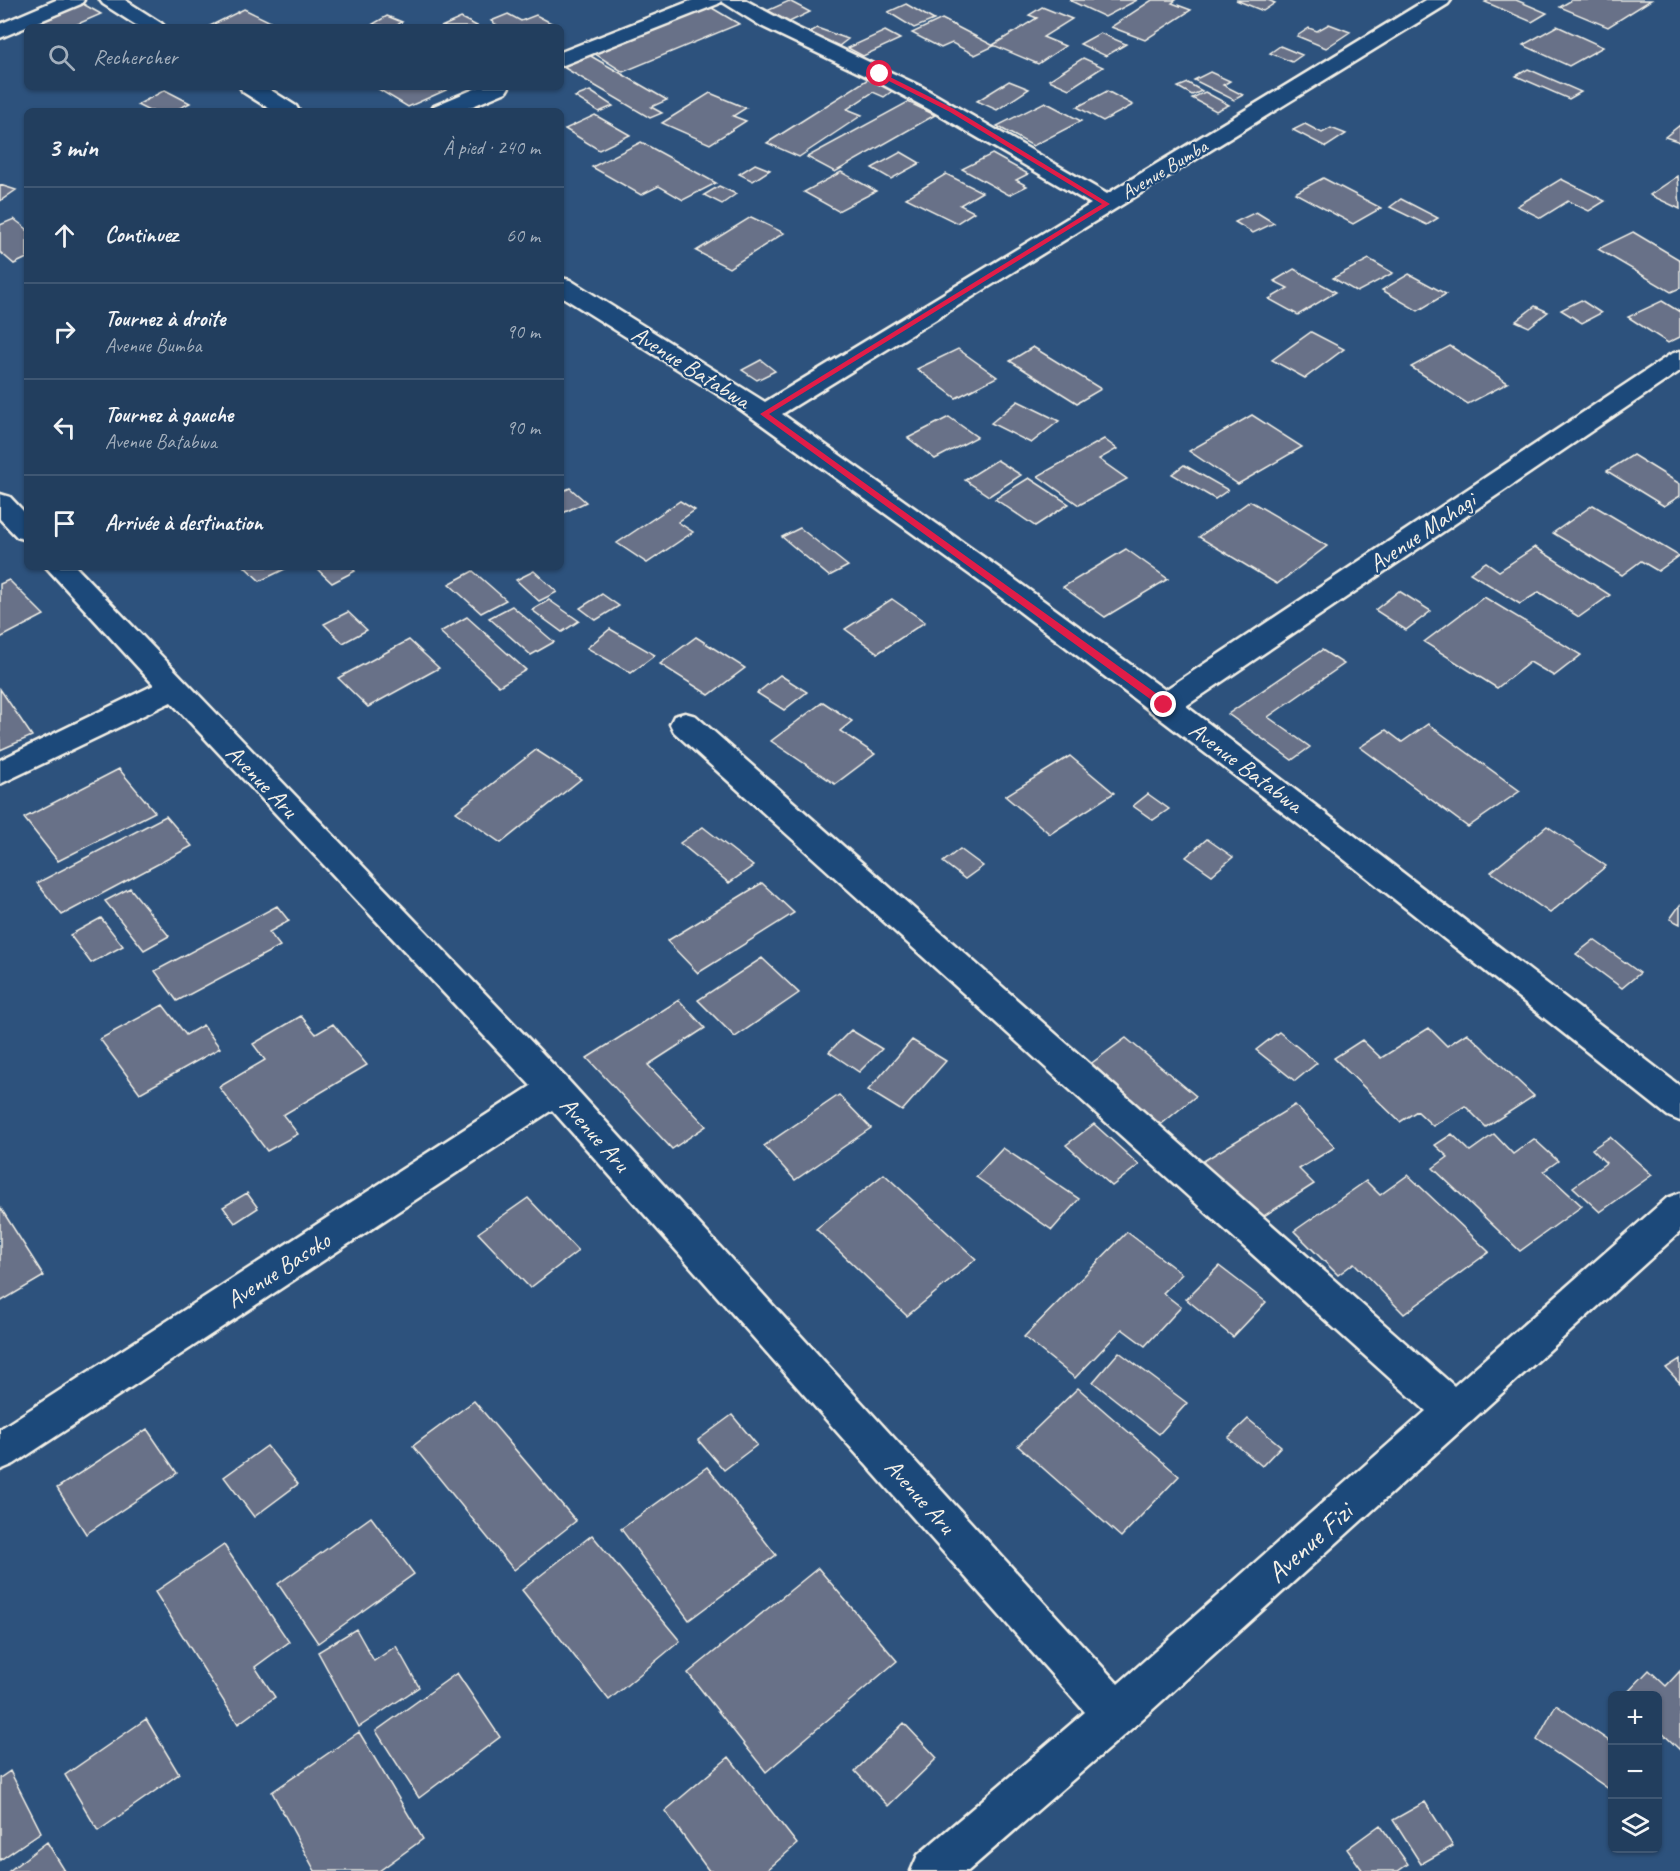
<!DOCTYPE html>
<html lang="fr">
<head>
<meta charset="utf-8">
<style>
  body { margin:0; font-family:Caveat,sans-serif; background:#2e4967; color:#f1f3f6 }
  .controls { position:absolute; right:18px; bottom:18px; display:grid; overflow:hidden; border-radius:9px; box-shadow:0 2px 4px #0004 }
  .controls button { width:54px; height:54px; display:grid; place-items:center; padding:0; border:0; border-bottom:2px solid #3f5773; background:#223e5e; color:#f1f3f6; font:30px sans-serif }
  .stop { position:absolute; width:18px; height:18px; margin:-14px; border:4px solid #e11d48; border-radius:50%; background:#fff }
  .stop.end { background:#e11d48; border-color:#fff; box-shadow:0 2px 6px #0008 }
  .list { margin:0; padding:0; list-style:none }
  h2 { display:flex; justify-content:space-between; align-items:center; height:78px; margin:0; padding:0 24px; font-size:26px }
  h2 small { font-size:20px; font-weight:400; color:#a2aebc }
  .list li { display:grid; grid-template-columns:39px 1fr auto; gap:18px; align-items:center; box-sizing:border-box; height:96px; padding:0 24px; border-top:2px solid #3f5773 }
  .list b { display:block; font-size:22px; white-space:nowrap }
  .list p { margin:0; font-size:20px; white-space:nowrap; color:#a2aebc }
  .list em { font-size:20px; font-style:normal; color:#a2aebc }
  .icon { flex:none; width:33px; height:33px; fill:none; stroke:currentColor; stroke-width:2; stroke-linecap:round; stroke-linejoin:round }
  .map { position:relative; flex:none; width:1680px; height:1871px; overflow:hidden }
  .search { position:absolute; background:#223e5e; box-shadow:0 2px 4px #0004; left:24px; top:24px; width:540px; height:66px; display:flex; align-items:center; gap:15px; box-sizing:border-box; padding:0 21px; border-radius:9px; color:#a2aebc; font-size:22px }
  .panel { position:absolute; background:#223e5e; box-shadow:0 2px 4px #0004; left:24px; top:108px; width:540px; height:462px; border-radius:9px }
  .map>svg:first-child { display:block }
  .building { fill:#677188; stroke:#f4f1e8; stroke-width:1.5 }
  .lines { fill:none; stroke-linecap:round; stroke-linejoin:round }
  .minor-casing { stroke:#f4f1e8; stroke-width:5 }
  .minor { fill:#1f4a7a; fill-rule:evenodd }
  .route { fill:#e11d48 }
  .labels { text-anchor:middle; stroke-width:4.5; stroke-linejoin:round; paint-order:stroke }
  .far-street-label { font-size:20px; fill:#f4f1e8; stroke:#1f4a7a }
  .street-label { font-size:24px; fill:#f4f1e8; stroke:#1f4a7a }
  .near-street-label { font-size:28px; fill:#f4f1e8; stroke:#1f4a7a }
</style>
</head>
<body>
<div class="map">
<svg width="1680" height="1871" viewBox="0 0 1680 1871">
  <rect width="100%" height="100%" fill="#2d527d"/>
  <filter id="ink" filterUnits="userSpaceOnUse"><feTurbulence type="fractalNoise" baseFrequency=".0167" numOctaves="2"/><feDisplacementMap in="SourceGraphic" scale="12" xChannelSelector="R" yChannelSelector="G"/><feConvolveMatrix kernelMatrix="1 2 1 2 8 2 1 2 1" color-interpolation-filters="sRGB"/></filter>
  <g filter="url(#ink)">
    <!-- building -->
    <path class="building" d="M1069 0H1137L1105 17Z
      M1152 0H1176L1172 3 1191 10 1145 40 1111 27Z
      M1236 0H1268L1275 3 1263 11Z
      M1489 0H1516L1547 13 1532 22 1485 2Z
      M1572 0H1651L1608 27 1560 7Z
      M789 1 810 12 781 26 760 14Z
      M83 4 101 14 71 27H30Z
      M906 4 934 20 914 28 888 12Z
      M707 5 739 24 623 72 592 52Z
      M1042 7 1072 19 1043 37 1065 46 1038 64 993 45 1037 18 1029 15Z
      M244 9 281 27H208Z
      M508 14 521 21 536 15 557 26 500 27 491 21Z
      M387 16 402 22 394 27 373 24Z
      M461 18 479 27H441Z
      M942 19 994 46 975 55 952 43 941 48 912 33Z
      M1329 24 1350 32 1326 48 1297 36 1309 28 1317 31Z
      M1557 26 1603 47 1569 66 1523 45Z
      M817 28 848 39 839 46 807 34Z
      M885 31 900 39 863 56 848 48Z
      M1100 33 1126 44 1106 56 1080 44Z
      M1280 46 1302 55 1292 62 1270 53Z
      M589 55 667 100 651 107 662 113 650 118 563 67Z
      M1083 58 1103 67 1069 89 1049 80Z
      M1528 69 1581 92 1569 99 1516 76Z
      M1210 72 1230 81 1223 85 1243 95 1234 100 1194 80Z
      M868 79 895 89 884 97 873 92 847 109 862 115 799 157 767 143Z
      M1009 81 1029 89 997 110 977 101Z
      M1188 83 1202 91 1192 95 1178 87Z
      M375 87H442L446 90 408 107Z
      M165 90 190 103 174 111H149L137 105Z
      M590 91 613 106 599 112 575 97Z
      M1107 91 1133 105 1103 121 1077 107Z
      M1205 92 1229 105 1216 111 1192 98Z
      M710 93 746 108 733 116 746 121 710 144 662 123Z
      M908 102 935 115 835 172 807 157Z
      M1045 102 1081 121 1033 146 997 126Z
      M595 115 630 135 599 150 565 129Z
      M1305 124 1322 133 1331 128 1346 134 1326 147 1293 130Z
      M1680 125V142L1665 137Z
      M641 142 716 183 683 200 659 186 641 195 592 167Z
      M901 152 920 163 891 179 872 168Z
      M992 154 1028 174 1016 180 1027 186 1009 195 962 169Z
      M755 164 770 170 753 181 739 174Z
      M841 172 876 191 838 211 804 192Z
      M946 174 982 192 960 205 974 212 957 223 906 198Z
      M1678 176 1680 209 1650 195Z
      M1323 178 1381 208 1353 224 1295 193Z
      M1561 179 1605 201 1589 211 1568 201 1541 218 1517 206Z
      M0 185 16 190 0 201Z
      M719 186 736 194 722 204 704 195Z
      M1401 199 1438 218 1427 225 1390 207Z
      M1256 212 1274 223 1253 233 1235 222Z
      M751 217 784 233 729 268 696 251Z
      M14 219 27 229V258L14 264 0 252V225Z
      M1633 232 1680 260V288L1671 292 1598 249Z
      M1369 259 1393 273 1357 292 1333 278Z
      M1294 269 1336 292 1298 315 1269 299 1288 288 1274 281Z
      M1409 274 1446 294 1418 311 1382 290Z
      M1581 300 1601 313 1582 323 1561 310Z
      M1662 301 1680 312V337L1668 343 1628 317Z
      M1535 306 1548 312 1529 327 1516 321Z
      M1311 332 1344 349 1305 378 1272 360Z
      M1450 346 1508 383 1468 404 1411 367Z
      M1033 347 1101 389 1077 403 1010 361Z
      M958 349 997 377 956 398 917 369Z
      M761 360 775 371 757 380 742 370Z
      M1018 401 1059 421 1031 443 991 423Z
      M1252 415 1302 447 1238 484 1189 451Z
      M949 417 977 437 935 459 908 438Z
      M1104 439 1117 449 1099 459 1127 479 1079 505 1038 476Z
      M1633 455 1680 484V496L1664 506 1607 471Z
      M997 460 1021 475 989 496 965 480Z
      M1184 465 1228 490 1215 499 1172 474Z
      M1029 478 1069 504 1035 526 995 499Z
      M570 488 586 502 561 514V492Z
      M680 501 695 510 678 522 693 532 647 563 617 543Z
      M1250 501 1327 546 1277 584 1199 537Z
      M1593 505 1679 556 1658 571 1641 561 1622 575 1553 533Z
      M800 528 848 566 829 576 782 537Z
      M1535 547 1610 595 1579 617 1539 592 1520 604 1470 573 1486 562 1499 571Z
      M1126 549 1168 579 1105 617 1063 587Z
      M245 567H289L260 581Z
      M315 567H351L355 571 332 583Z
      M473 571 506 600 481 613 449 584Z
      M534 571 557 592 539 601 516 580Z
      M9 580 44 615 0 638V584Z
      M1399 591 1431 611 1406 630 1375 610Z
      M602 594 619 606 596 620 580 608Z
      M1484 597 1581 655 1554 676 1530 662 1497 688 1424 642Z
      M892 599 925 622 878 653 845 629Z
      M549 600 579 621 562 632 532 610Z
      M512 606 554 642 531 655 489 618Z
      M348 612 367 630 343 643 324 624Z
      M467 617 526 670 499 686 440 632Z
      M610 629 655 655 631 673 587 648Z
      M696 637 745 668 709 695 660 664Z
      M409 640 439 668 368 707 338 678Z
      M1322 650 1344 664 1268 717 1310 747 1292 760 1228 714Z
      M780 675 807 692 784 710 757 693Z
      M0 689 32 736 0 750Z
      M823 702 852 721 840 731 875 754 835 784 771 741Z
      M1428 724 1520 791 1468 827 1360 747 1386 730 1402 742Z
      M536 750 581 779 501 843 456 812Z
      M1070 756 1114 793 1050 834 1005 796Z
      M119 769 155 812 58 861 24 818Z
      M1148 794 1169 809 1153 820 1133 806Z
      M166 816 192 846 62 915 37 883Z
      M1547 826 1606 866 1550 913 1491 872Z
      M703 827 753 866 729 883 680 843Z
      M1207 839 1233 857 1212 875 1186 857Z
      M960 849 983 866 965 879 943 862Z
      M762 883 794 913 698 973 667 941Z
      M130 888 169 936 144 950 105 901Z
      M1680 905V924L1670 919Z
      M277 906 289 921 269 932 280 946 177 1001 155 971Z
      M101 918 123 946 91 963 70 935Z
      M1594 940 1640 973 1622 988 1576 954Z
      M762 958 799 993 735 1037 698 1000Z
      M679 1000 705 1028 648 1065 706 1126 672 1149 587 1058Z
      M163 1005 186 1035 203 1025 220 1048 140 1093 100 1039Z
      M301 1016 316 1034 333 1024 367 1065 283 1115 298 1134 267 1151 219 1087 265 1060 253 1044Z
      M1429 1028 1447 1046 1467 1033 1534 1096 1486 1127 1465 1106 1433 1126 1417 1111 1400 1122 1334 1058 1362 1040 1381 1058Z
      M851 1030 882 1049 859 1072 829 1052Z
      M1279 1032 1317 1063 1295 1081 1256 1050Z
      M1126 1038 1196 1096 1159 1126 1089 1065Z
      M912 1040 946 1061 902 1111 868 1090Z
      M839 1095 871 1128 795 1180 764 1146Z
      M1295 1105 1335 1147 1299 1169 1314 1184 1256 1221 1202 1162Z
      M1094 1124 1139 1165 1112 1186 1066 1145Z
      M1452 1134 1470 1151 1494 1134 1513 1154 1534 1139 1558 1161 1544 1171 1582 1206 1520 1251 1433 1168 1448 1157 1435 1145Z
      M1610 1137 1652 1175 1600 1212 1573 1187 1606 1163 1592 1149Z
      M1003 1148 1079 1199 1052 1230 976 1177Z
      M884 1174 976 1259 907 1316 816 1229Z
      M1408 1175 1489 1252 1404 1314 1354 1263 1338 1275 1294 1231 1366 1181 1380 1195Z
      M247 1193 258 1208 235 1223 223 1207Z
      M528 1198 578 1251 530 1288 478 1233Z
      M0 1207 44 1276 0 1302Z
      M1127 1232 1182 1274 1163 1293 1181 1307 1145 1346 1122 1329 1075 1378 1024 1337Z
      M1219 1266 1266 1302 1233 1337 1186 1299Z
      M1119 1352 1187 1403 1159 1434 1093 1382Z
      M1680 1359V1383L1666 1368Z
      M1078 1388 1179 1476 1121 1537 1018 1446Z
      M474 1401 576 1521 514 1570 413 1446Z
      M732 1415 757 1445 724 1470 698 1440Z
      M1248 1419 1281 1446 1262 1466 1228 1438Z
      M147 1429 177 1473 86 1534 57 1488Z
      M267 1446 298 1484 254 1517 224 1477Z
      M707 1467 776 1555 689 1620 621 1529Z
      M371 1517 414 1574 318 1643 278 1584Z
      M592 1535 680 1641 609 1700 522 1590Z
      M224 1545 289 1642 255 1667 275 1697 238 1724 155 1592Z
      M818 1568 897 1661 766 1772 688 1673Z
      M356 1629 374 1661 396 1646 419 1687 359 1727 318 1652Z
      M1649 1670 1666 1686 1680 1671V1750L1658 1729V1696H1624Z
      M457 1673 500 1737 419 1798 376 1731Z
      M1556 1705 1612 1743V1791L1537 1740Z
      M146 1719 179 1774 98 1831 65 1775Z
      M904 1723 937 1758 888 1806 855 1771Z
      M359 1732 423 1839 379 1871H315L272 1792Z
      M729 1757 797 1844 766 1871H709L665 1811Z
      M10 1771 41 1832 0 1860V1778Z
      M1425 1802 1453 1846 1421 1864 1393 1820Z
      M1380 1825 1408 1864 1398 1871H1363L1347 1849Z
      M47 1842 65 1871H9Z"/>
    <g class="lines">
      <defs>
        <path id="minor" d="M56 0H84L81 4 0 38V24Z
          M100 0H125L161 23 165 27H139L103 4Z
          M693 0H745L795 27 922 87 1107 194 1426 0H1451L1448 4 782 414 1010 576 1165 690 1671 354 1680 351V371L1186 706 1680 1086V1121L1668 1116 1331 849 990 589 733 404 561 296V278L570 280 765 402 1091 204 934 112 878 82 761 26 721 1 718 4 561 66V52Z
          M240 87H266L296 106 299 111H273L243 92Z
          M479 87H509L506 92 461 111H431L434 106Z
          M0 494 10 497 27 515V540L17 537 0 519Z
          M46 567H76L567 1079 1118 1684 1426 1411 674 732 670 724 674 716 685 713 696 716 1454 1386 1667 1198 1680 1193V1232L1131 1729 968 1871H911L918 1855 1085 1712 552 1110 14 1464 0 1470V1429L531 1086 171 702 0 784V760L154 685Z"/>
      </defs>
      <!-- minor casing -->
      <use href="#minor" class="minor-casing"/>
      <!-- minor -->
      <use href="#minor" class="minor"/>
    </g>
  </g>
  <!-- route -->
  <path class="route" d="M877 73H882L954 109 1110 204 769 414 1168 702V707H1161L760 414 1102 204 950 112 877 75Z"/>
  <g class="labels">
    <!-- far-street labels -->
    <g class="far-street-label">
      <text transform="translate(1164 169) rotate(-31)" y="7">Avenue Bumba</text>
    </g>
    <!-- street labels -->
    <g class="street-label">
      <text transform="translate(691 367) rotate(32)" y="8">Avenue Batabwa</text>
      <text transform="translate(1422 532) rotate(-34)" y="8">Avenue Mahagi</text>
      <text transform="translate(1246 767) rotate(37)" y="8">Avenue Batabwa</text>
      <text transform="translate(262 781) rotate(46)" y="8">Avenue Aru</text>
      <text transform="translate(595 1134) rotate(48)" y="8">Avenue Aru</text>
      <text transform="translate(278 1270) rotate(-33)" y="8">Avenue Basoko</text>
      <text transform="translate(920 1496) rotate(48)" y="8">Avenue Aru</text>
    </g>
    <!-- near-street labels -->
    <g class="near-street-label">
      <text transform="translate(1309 1542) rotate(-42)" y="10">Avenue Fizi</text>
    </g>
  </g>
</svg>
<div class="controls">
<button>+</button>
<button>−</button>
<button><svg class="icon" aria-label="layers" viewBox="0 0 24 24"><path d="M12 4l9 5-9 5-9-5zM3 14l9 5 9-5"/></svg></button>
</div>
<div class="stop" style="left:880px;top:74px"></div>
<div class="stop end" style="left:1164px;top:705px"></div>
<div class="search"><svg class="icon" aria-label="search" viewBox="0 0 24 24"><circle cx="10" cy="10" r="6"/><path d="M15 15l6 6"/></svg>Rechercher</div>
<section class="panel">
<h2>3 min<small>À pied · 240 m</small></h2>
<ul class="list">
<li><svg class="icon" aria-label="ahead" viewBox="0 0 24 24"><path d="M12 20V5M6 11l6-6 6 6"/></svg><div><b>Continuez</b></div><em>60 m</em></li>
<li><svg class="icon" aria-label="right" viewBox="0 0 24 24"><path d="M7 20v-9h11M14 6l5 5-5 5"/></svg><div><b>Tournez à droite</b><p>Avenue Bumba</p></div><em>90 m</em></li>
<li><svg class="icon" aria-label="left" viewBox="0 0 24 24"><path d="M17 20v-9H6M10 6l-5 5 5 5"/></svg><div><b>Tournez à gauche</b><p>Avenue Batabwa</p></div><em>90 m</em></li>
<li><svg class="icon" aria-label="arrive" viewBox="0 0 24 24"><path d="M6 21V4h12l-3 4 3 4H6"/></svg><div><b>Arrivée à destination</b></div></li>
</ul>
</section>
</div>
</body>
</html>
